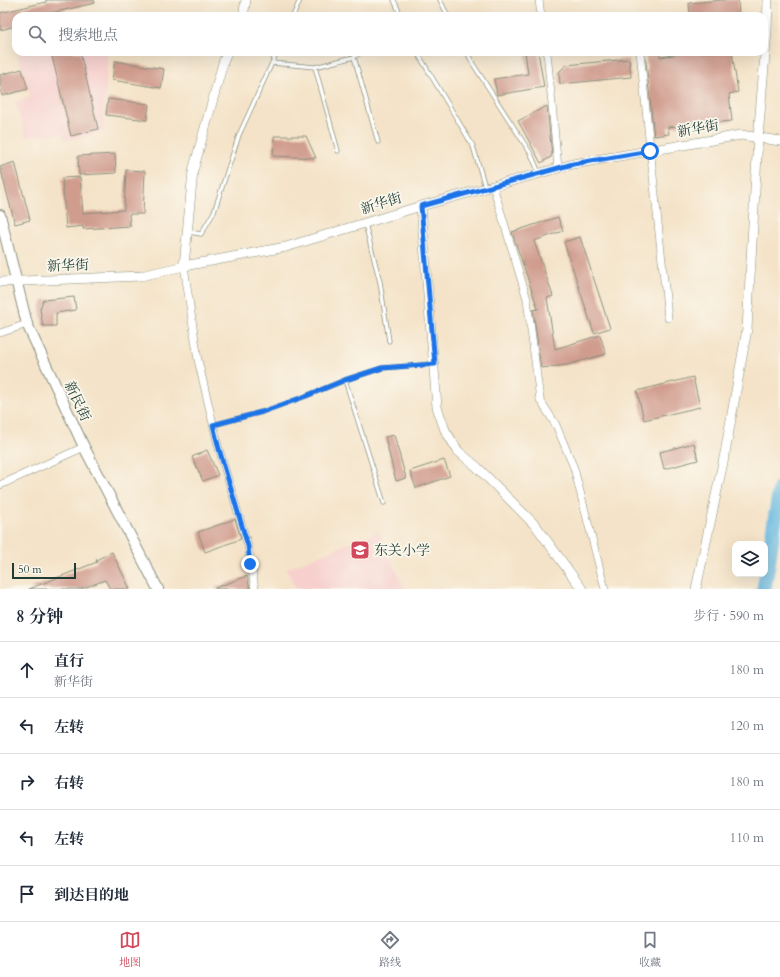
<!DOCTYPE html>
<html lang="zh">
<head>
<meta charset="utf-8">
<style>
  body { margin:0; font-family:Cardo,"Noto Serif SC",serif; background:#f2f2f3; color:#1f2937 }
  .controls { position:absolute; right:12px; bottom:12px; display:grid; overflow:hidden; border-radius:8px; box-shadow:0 4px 16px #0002 }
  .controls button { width:36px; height:36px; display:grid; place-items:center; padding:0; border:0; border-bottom:1px solid #e0e1e3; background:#fff; color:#1f2937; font:20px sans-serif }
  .scale { position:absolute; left:12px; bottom:10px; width:64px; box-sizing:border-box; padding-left:4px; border:2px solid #1f3d34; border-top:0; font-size:11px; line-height:14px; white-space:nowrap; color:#1f3d34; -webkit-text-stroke:3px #fbf7ec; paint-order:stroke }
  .stop { position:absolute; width:12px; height:12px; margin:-9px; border:3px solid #1a73e8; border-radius:50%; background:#fff }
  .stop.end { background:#1a73e8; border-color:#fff; box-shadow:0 1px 4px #0008 }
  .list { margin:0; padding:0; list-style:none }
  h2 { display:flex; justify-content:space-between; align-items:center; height:52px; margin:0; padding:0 16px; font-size:17px }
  h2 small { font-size:13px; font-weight:400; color:#747a83 }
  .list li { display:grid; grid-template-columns:26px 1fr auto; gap:12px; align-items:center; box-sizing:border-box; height:56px; padding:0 16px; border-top:1px solid #e0e1e3 }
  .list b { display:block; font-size:15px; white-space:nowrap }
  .list p { margin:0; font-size:13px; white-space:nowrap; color:#747a83 }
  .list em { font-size:13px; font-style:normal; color:#747a83 }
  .icon { flex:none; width:22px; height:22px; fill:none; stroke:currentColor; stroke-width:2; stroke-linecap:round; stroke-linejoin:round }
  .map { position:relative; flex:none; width:780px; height:589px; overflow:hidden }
  .search { position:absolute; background:#fff; box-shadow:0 4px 16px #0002; left:12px; right:12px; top:12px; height:44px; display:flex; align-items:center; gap:10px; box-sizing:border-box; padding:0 14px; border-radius:12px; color:#747a83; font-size:15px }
  .sheet { height:332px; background:#fff }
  nav { display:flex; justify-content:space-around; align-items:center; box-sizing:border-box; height:56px; border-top:1px solid #e0e1e3; background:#fff; font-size:11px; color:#747a83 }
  nav a { display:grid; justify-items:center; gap:2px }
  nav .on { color:#d1495b }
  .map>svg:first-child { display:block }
  .built { fill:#f7d0ce }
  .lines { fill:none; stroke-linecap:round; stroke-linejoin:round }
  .river { stroke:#62b6de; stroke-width:15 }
  .building { fill:#d09c8e }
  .service-casing { stroke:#8a907e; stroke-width:5 }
  .minor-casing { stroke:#8a907e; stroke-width:8 }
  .tertiary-casing { stroke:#8a907e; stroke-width:10 }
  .secondary-casing { stroke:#8a907e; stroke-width:12 }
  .service { stroke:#fff; stroke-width:3.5 }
  .minor { stroke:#fff; stroke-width:7 }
  .tertiary { stroke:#fff; stroke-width:9 }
  .secondary { stroke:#fff; stroke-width:10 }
  .route { stroke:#1a73e8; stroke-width:5 }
  .labels { text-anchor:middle; stroke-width:3.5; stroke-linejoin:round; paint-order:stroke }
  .street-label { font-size:14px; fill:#1f3d34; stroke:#fbf7ec }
  .poi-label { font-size:14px; fill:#1f3d34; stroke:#fbf7ec; text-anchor:start }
</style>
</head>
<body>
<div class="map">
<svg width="780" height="589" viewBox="0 0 780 589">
  <rect width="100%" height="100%" fill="#fbf7ec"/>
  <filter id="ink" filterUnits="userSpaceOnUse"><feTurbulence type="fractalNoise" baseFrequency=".025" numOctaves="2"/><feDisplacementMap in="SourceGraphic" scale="8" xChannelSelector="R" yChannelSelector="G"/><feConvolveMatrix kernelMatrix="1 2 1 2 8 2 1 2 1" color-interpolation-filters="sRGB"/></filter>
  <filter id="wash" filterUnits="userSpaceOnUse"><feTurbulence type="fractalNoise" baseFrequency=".012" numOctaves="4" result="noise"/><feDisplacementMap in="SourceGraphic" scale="16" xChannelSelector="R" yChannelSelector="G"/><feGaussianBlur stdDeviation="0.9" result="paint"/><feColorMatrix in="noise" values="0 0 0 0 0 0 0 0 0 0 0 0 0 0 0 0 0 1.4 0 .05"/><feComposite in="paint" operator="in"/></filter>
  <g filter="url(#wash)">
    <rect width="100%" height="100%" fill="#f4e3c8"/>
    <!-- built -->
    <path class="built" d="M17 52H107V67L103 132 65 141 63 133 26 137 15 102 31 97Z
      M378 531 405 589H296L286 569Z"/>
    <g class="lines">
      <!-- river -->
      <path class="river" d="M764 589 780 488"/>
    </g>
    <g id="blocks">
      <!-- building -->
      <path class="building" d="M46 0H94L95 3 38 16H16V26L0 30V13L46 2Z
        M723 0H738L739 16H690L689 3Z
        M51 52H80L98 129 71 136Z
        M525 52H538L544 87 497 95 494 79 528 74Z
        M645 52H660V57L693 52H732L738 92 729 94 732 121 668 127 669 134 654 136Z
        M629 59 631 77 560 84 559 72 566 65Z
        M115 61 164 69 161 88 112 80Z
        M22 69 28 89 2 96 0 88V75Z
        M108 99 149 104 147 120 106 115Z
        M547 106 552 155 551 157 541 163 518 121Z
        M274 136H306L316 158 273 156Z
        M115 154 116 173 79 175 78 156Z
        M15 162 30 220 15 224 0 167Z
        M126 170 145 171 143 214H129L130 226 83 229V226L66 228 62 178 80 177 83 213 124 210Z
        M558 217 563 231 534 241 553 296 547 298 555 349 600 335 606 354 567 365 541 368 533 310 538 309 512 232Z
        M580 237 610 328 594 333 564 242Z
        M74 297 76 310 56 313V326H43L40 309 43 300Z
        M693 377 700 407 644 420 637 391Z
        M394 435 406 478 396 481 385 437Z
        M694 443 698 460 664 469 660 452Z
        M207 450 218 475 203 481 192 457Z
        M444 460 450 476 416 488 410 471Z
        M235 519 241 539 205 552 198 532Z
        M112 552 130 589H110L105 580 81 589H29L97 562 96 560Z
        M247 576 250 589H215V588Z"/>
    </g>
  </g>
  <g filter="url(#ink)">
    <use href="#blocks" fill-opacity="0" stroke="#8a907e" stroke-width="1"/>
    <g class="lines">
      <defs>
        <path id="service" d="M394 0 401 16
          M440 0 448 16
          M293 16 300 0
          M417 52 473 146 485 187
          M467 52 473 64 531 154 539 173
          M354 57 362 52
          M272 63 315 67 338 151
          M315 67 354 57 378 142
          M365 224 380 282 389 341
          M189 232 201 234 214 212 239 135 277 52
          M345 380 384 503
          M213 425 262 412 306 396 345 380 382 368 432 364"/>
        <path id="minor" d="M539 0 541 16
          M547 52 558 168
          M640 52 668 318
          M493 186 527 299 540 400 556 425 574 468 605 589
          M184 266 198 360 219 449 248 546 255 589
          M0 333 27 324
          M0 485 84 447"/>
        <path id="tertiary" d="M243 16 246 0
          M421 206 437 407 445 430 458 451 477 467 536 526 582 589
          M184 266 193 171 223 63 227 52
          M0 282 141 276 184 266 286 247 421 206 573 164 741 135 780 141
          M696 589 725 453 747 329 758 138 767 30 768 0"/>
        <path id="secondary" d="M0 215 27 324 84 447 158 589"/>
      </defs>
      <!-- service casing -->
      <use href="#service" class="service-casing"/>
      <!-- minor casing -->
      <use href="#minor" class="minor-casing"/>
      <!-- tertiary casing -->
      <use href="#tertiary" class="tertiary-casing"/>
      <!-- secondary casing -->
      <use href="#secondary" class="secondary-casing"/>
      <!-- service -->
      <use href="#service" class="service"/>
      <!-- minor -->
      <use href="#minor" class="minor"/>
      <!-- tertiary -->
      <use href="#tertiary" class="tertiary"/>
      <!-- secondary -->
      <use href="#secondary" class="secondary"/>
    </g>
  </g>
  <g class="lines" filter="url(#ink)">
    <!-- route -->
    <path class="route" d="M250 564 248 546 219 449 213 425 262 412 306 396 345 380 382 368 435 364 421 206 573 164 650 151"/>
  </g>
  <!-- icons -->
  <defs>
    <symbol id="school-square" viewBox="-11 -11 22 22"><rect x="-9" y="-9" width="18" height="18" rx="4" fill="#d1495b" stroke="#fbf7ec"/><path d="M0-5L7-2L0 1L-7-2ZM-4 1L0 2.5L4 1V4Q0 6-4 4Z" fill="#fff"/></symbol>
  </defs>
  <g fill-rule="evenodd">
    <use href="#school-square" x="349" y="539" width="22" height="22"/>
  </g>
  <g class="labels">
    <!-- street labels -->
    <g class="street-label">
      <text transform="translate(698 128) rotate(-10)" y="5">新华街</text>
      <text transform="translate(381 203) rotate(-17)" y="5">新华街</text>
      <text transform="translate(68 265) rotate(-2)" y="5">新华街</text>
      <text transform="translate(78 401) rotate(65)" y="5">新民街</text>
    </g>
    <!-- poi labels -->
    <g class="poi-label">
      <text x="374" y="555">东关小学</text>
    </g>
  </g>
</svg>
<div class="controls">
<button><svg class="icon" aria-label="layers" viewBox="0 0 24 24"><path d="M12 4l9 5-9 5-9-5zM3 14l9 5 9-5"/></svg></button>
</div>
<div class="scale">50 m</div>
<div class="stop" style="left:650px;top:151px"></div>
<div class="stop end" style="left:250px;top:564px"></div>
<div class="search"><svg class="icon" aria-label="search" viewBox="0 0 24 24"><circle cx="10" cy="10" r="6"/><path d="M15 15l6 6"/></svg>搜索地点</div>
</div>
<section class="sheet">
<h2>8 分钟<small>步行 · 590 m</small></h2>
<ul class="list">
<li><svg class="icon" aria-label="ahead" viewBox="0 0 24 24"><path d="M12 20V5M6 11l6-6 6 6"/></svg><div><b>直行</b><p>新华街</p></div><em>180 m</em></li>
<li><svg class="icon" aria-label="left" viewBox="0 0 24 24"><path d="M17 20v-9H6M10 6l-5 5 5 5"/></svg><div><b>左转</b></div><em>120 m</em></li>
<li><svg class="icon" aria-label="right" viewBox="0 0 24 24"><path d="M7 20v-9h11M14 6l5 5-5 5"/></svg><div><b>右转</b></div><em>180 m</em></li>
<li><svg class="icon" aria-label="left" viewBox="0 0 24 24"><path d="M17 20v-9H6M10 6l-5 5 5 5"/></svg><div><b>左转</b></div><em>110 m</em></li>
<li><svg class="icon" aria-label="arrive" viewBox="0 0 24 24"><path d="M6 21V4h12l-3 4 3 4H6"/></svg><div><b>到达目的地</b></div></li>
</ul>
</section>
<nav>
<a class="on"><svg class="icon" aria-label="map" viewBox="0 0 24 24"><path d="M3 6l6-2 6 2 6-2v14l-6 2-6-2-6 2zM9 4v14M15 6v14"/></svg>地图</a>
<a><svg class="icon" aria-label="directions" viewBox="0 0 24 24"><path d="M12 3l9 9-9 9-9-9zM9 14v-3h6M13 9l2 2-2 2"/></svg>路线</a>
<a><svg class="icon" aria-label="saved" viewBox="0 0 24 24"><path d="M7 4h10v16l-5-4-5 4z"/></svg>收藏</a>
</nav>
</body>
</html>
